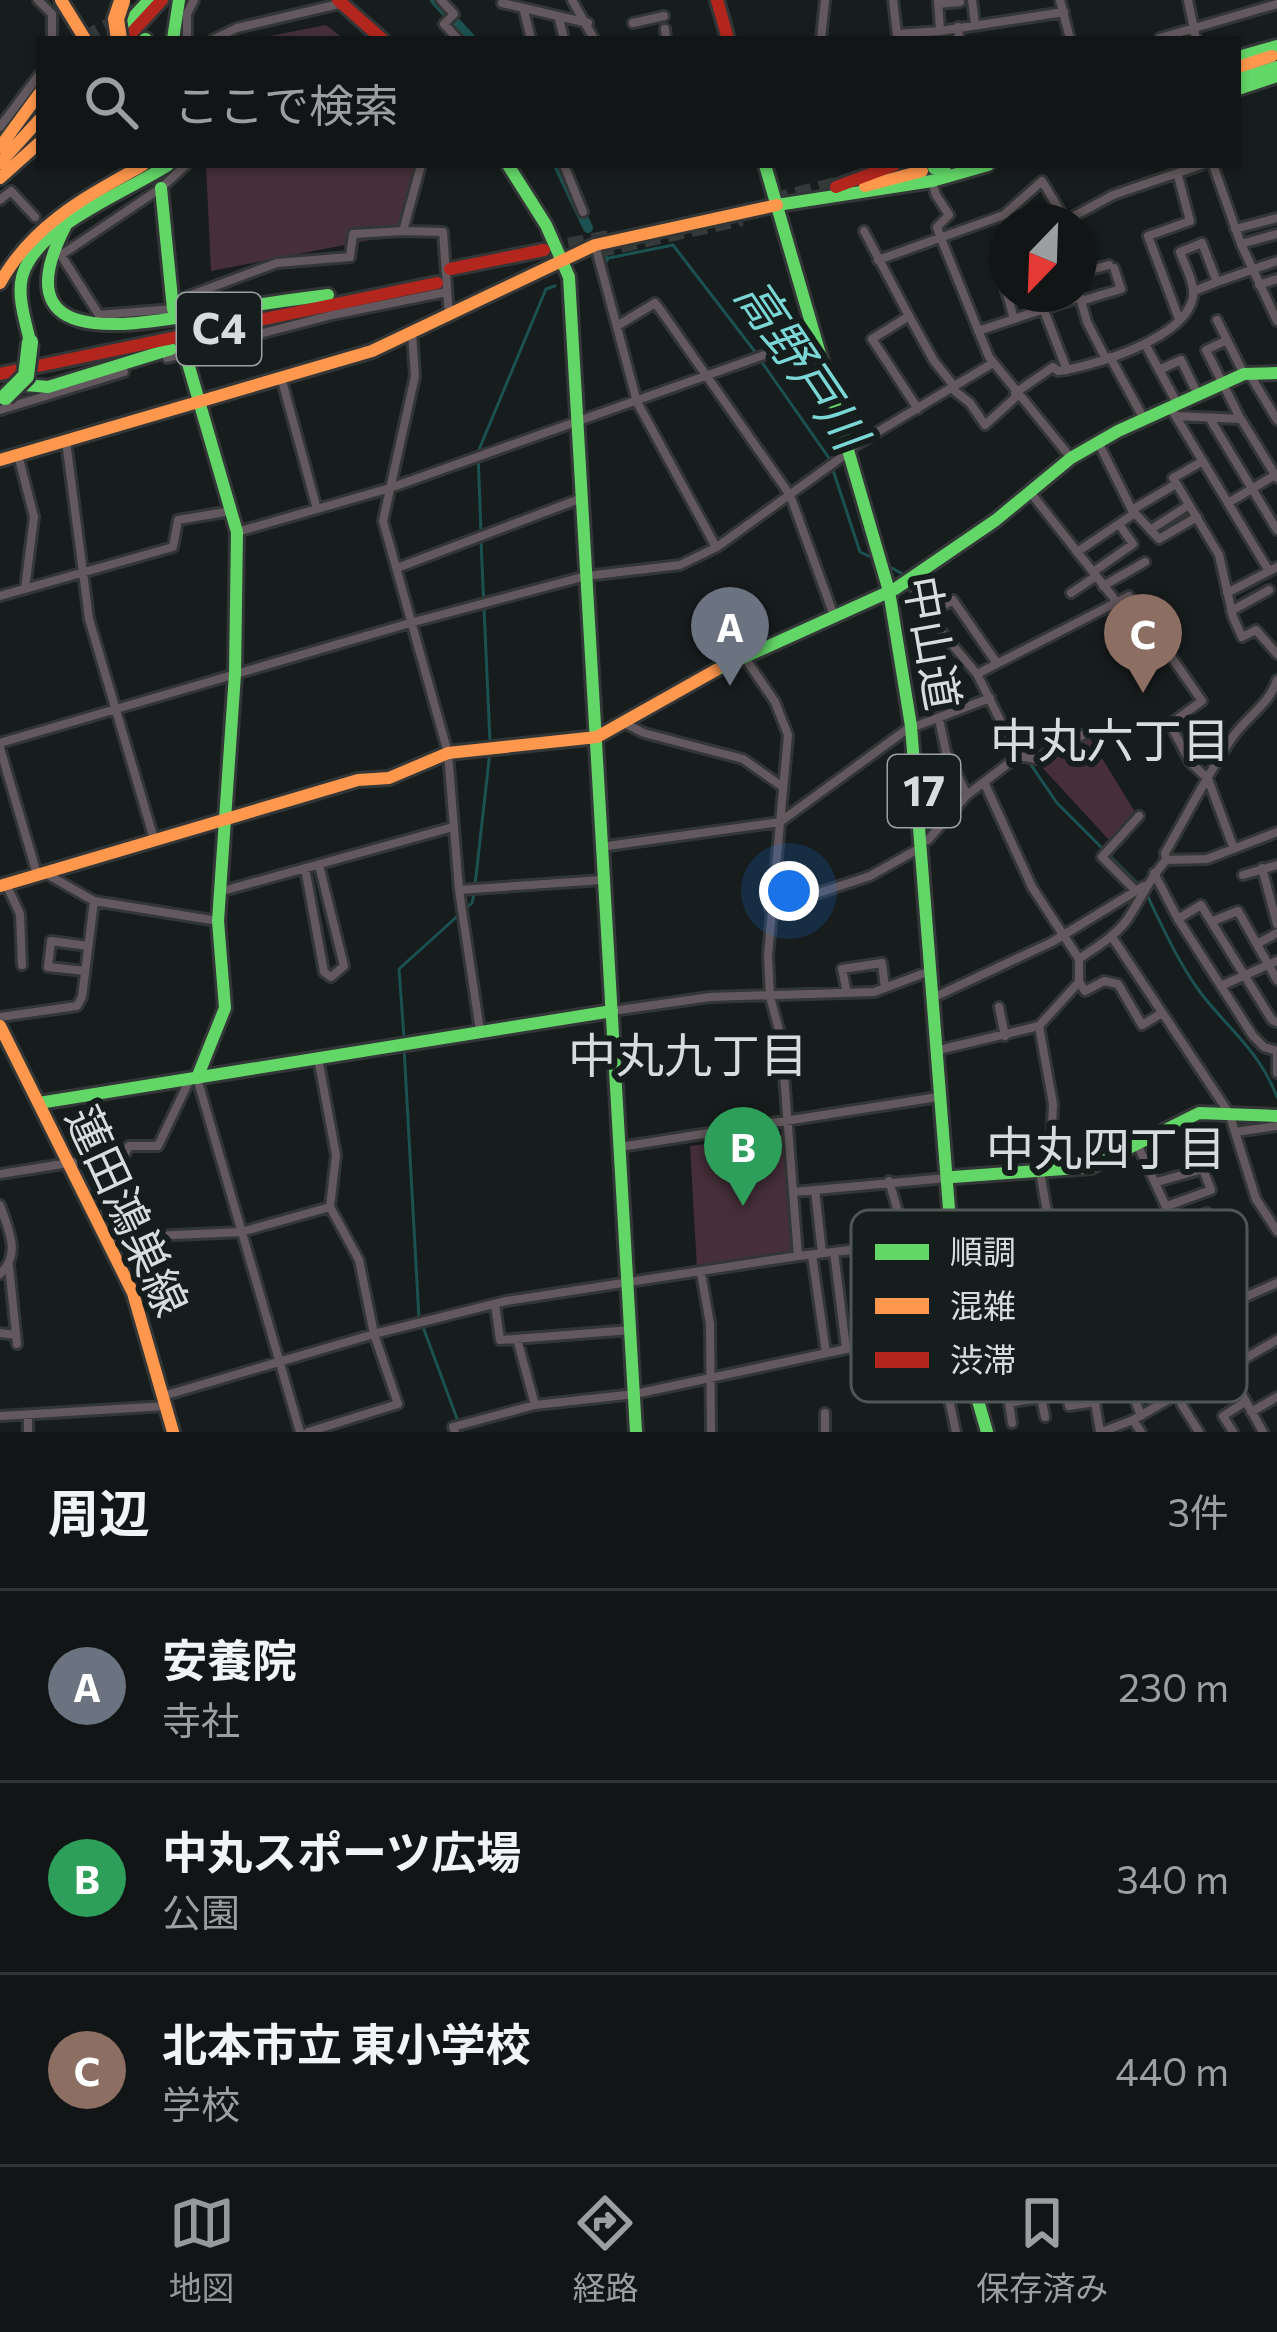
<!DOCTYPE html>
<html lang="ja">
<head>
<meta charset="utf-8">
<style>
  body { margin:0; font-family:Commissioner,"Noto Sans JP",sans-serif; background:#1e2222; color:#f1f3f6 }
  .compass { position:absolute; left:989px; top:204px; width:108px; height:108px; border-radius:50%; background:#111515; box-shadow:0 3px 9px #0004; rotate:203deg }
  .you { position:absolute; left:789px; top:891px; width:42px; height:42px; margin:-30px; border:9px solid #fff; border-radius:50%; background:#1a73e8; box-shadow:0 0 0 18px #1a73e833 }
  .badge { display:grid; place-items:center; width:78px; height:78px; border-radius:50%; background:#949999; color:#fff; font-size:39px; font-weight:700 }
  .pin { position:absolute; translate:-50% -99px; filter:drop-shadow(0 3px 6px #0008) }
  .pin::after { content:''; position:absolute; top:63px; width:42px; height:36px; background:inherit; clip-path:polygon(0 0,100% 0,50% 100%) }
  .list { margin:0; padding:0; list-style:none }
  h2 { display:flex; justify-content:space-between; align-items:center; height:156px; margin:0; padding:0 48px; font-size:51px }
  h2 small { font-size:39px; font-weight:400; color:#9c9fa0 }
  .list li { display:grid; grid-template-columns:78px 1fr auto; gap:36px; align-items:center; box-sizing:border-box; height:192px; padding:0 48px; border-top:3px solid #303434 }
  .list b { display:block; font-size:45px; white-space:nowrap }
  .list p { margin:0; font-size:39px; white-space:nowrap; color:#9c9fa0 }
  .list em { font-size:39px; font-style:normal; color:#9c9fa0 }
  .icon { flex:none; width:66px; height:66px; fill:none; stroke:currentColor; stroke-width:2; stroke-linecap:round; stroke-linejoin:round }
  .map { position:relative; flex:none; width:1277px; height:1432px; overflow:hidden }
  .search { position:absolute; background:#111515; box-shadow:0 3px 9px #0004; left:36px; right:36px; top:36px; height:132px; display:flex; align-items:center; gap:30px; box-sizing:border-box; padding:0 42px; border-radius:0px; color:#9c9fa0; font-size:45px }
  .sheet { height:732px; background:#111515 }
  nav { display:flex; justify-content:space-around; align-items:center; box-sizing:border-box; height:168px; border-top:3px solid #303434; background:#111515; font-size:33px; color:#9c9fa0 }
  nav a { display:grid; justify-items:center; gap:6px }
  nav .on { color:#949999 }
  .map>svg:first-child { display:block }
  .green { fill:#462f39 }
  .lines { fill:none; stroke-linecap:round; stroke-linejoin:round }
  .stream { stroke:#1c5151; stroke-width:3 }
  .river { stroke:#1c5151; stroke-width:10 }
  .highway-tunnel { stroke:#343939; stroke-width:16; stroke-dasharray:16 8; stroke-linecap:butt }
  .street-casing { stroke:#333636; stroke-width:14 }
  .fast-casing { stroke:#333636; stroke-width:18 }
  .slow-casing { stroke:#333636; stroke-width:18 }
  .jam-casing { stroke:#333636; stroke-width:18 }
  .street { stroke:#63585d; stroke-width:8 }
  .fast { stroke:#63d668; stroke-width:12 }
  .slow { stroke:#ff974d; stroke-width:12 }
  .jam { stroke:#b3261e; stroke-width:12 }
  .fast-bridge-casing { stroke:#333636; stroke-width:22; stroke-linecap:butt }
  .slow-bridge-casing { stroke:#333636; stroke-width:22; stroke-linecap:butt }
  .fast-bridge { stroke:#63d668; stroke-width:16 }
  .slow-bridge { stroke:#ff974d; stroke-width:16 }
  .labels { text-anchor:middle; stroke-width:12; stroke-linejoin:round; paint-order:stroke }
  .shield { fill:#161d1d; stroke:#9da3a3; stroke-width:3 }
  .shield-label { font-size:42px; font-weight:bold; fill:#d7dcdc }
  .street-label { font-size:45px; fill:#d7dcdc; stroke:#161d1d }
  .water-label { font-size:48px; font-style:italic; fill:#7bd7d6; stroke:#161d1d }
  .neighbourhood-label { font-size:48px; fill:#d7dcdc; stroke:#161d1d }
  .key { fill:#161d1d; stroke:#505656; stroke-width:3 }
  .key-label { font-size:33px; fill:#d7dcdc }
</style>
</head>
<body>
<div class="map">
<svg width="1277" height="1432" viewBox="0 0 1277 1432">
  <rect width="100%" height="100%" fill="#171c1c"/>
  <!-- green -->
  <path class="green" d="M326 25 344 39H255Z
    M206 165H427L396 235 211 271Z
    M1089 737 1135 812 1109 840 1038 763Z
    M786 1134 794 1256C761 1255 730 1264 697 1268L690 1146Z"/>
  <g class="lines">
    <!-- stream -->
    <path class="stream" d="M604 259 673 245 756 353
      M761 361 829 458 860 552 871 557
      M481 532 478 452 546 289 555 286
      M481 541 490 742
      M890 567 908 577
      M917 582 936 617 981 672 989 688
      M1027 759 1057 803 1140 886
      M475 885 490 751
      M1146 893C1162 926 1178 962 1200 992 1228 1029 1259 1050 1277 1097
      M404 1037 399 969 472 903 474 894
      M404 1047 419 1319
      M423 1327 462 1432"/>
    <!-- river -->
    <path class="river" d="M435 0 471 39
      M558 165 588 228
      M602 255 604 259"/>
    <!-- highway-tunnel -->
    <path class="highway-tunnel" d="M84 39 107 27 127 29
      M773 201 847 182
      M545 250 608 238
      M597 250 742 218"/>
    <defs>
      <path id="street" d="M38 0 52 14V39
        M441 0 454 14 444 24 458 39
        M572 0 594 39
        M893 0 897 34 940 31
        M938 0 940 31 1064 12
        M972 0 975 24
        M1060 0 1070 39
        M1188 0 1196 39
        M502 3 588 23
        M938 4 960 2
        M524 11 531 39
        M559 19 564 39
        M633 23 664 16
        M958 27 959 39
        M665 29 666 39
        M1160 38 1277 4
        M187 39V14L194 0
        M214 39 237 28 339 4
        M821 39 825 0
        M0 127 39 75
        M564 165 583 212
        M1213 165 1241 244 1277 321
        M1178 176 1190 221 1148 236 1179 319
        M931 178 936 195 949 215 937 227 940 236 989 357 1071 458
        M0 200 11 191 35 217
        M1065 221 1113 195 1201 165
        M1235 229 1277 218
        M403 231 443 232 449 315
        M864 231 909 316
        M1241 244 1277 234
        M595 245 637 402 716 547
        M59 252 99 315 173 309
        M61 255 161 188 186 165
        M996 255 1014 319
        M878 260 1004 215 1042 181 1065 219
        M1079 273 1109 265
        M1217 282 1277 261
        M1259 285 1277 279
        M1048 294 1053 305
        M1079 294 1087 322 1106 359
        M1081 301 1121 289 1114 268
        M172 302 277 263 350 257 353 234 403 231 421 165
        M1043 308 1067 370
        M1217 320 1244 374
        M617 326 655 303 664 315 790 495 833 613
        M978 331 1080 297
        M412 333 415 376 383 521 448 753 459 890 480 1031
        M1227 340 1206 350 1240 418
        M1145 344 1177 403
        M1110 357 1144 419
        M167 358 332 315 446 292
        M1159 370 1181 360 1197 393
        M1250 375 1277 420
        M281 377 317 509
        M951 388 970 403 985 425 1017 396
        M1015 393 1053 367 1058 371C1095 366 1186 338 1193 297 1195 283 1185 266 1180 252L1202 243 1217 282 1194 291
        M1170 407 1269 571
        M918 409 872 339 909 316 934 361 954 386
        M0 410 124 372
        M1177 416 1241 419 1277 478
        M1210 419 1277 530
        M66 441 89 619 154 839
        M1098 442 1132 510 1159 539 1197 517
        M854 446 993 363
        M18 455 34 517 25 589
        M1203 461 1173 478 1219 555 1233 617 1242 637 1256 630 1277 654
        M1030 492 1116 601
        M1228 503 1275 475
        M1132 510 1176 484
        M1150 530 1189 505
        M237 532 390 488 815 337
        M1077 552 1135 513
        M397 568 582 498
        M1093 572 1133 544 1119 524
        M910 579 927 615 977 674 1018 756
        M1103 586 1145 562
        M1071 593 1096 576
        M1227 593 1277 567
        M0 596 173 547 178 520 231 511
        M1231 611 1269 590
        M927 615 953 600 996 662
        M743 655 775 702 788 735 768 955 770 997 781 1037 798 1256
        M977 674 1129 596 1202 701 1170 724 1190 762 1208 779 1234 849
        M939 719 946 752 967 795
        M626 724 644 733 743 759 783 787
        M919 725 990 698
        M0 743 410 623 586 576 680 565 717 547 846 454
        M0 748 37 874
        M928 840 967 795 1018 756 1036 759 1089 732
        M600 847 780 822 910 727
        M1166 860 1165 853C1187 815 1207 775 1232 738 1247 716 1269 705 1277 680
        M305 868 324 972 331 977 344 966 319 865
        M1262 868 1277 924
        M43 872 94 901 218 921
        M1154 873 1178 919 1253 1036 1264 1047 1277 1051
        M1243 875 1277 865
        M6 884 20 914 22 965
        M459 890 602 880
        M1136 891 1102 857 1139 816
        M219 892 453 827
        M770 909 870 876 920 848
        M1178 919 1201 905 1272 1020 1277 1022
        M1213 921 1238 911 1277 980
        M1112 937 1229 1113 1256 1199 1277 1231
        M1257 944 1277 933
        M1079 959C1096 947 1114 937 1127 920 1141 899 1149 879 1166 860L1207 859 1277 832
        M85 971 48 967 51 941 88 946
        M1079 982 1085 991 1104 981 1118 984 1142 1025 1162 1013
        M1223 985 1277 961
        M847 993 842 969 882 963 885 988
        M939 995 1052 942 1144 886
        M999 1007 1005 1036
        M612 1011 710 997 874 992 930 971
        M0 1017 77 1006 82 997 94 901
        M1039 1026 1053 1104 1050 1171
        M943 1049 1039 1026 1079 982V959L1032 887 984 782
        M1277 1051V1073
        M197 1078 300 1432
        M1235 1132 1277 1126
        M1137 1144 1186 1250 1222 1359 1263 1432
        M620 1147 938 1097
        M1040 1172 1049 1223 1083 1330 1100 1432
        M0 1174 125 1154 129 1146H158L190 1079
        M889 1181 930 1320
        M1157 1182 1203 1169 1211 1190 1167 1206
        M815 1190 822 1253
        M793 1192 947 1178
        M0 1205C8 1229 22 1254 0 1274
        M108 1238 241 1232 330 1207
        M1141 1241 1207 1213
        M834 1252 846 1348
        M812 1255 826 1353
        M1060 1255 1102 1239 1107 1255 1065 1270
        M9 1266 17 1344
        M1193 1272 1231 1256
        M701 1273 710 1324 711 1432
        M1166 1291 1174 1321
        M495 1304 500 1340 631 1330
        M1019 1306 1026 1348
        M933 1324 956 1432
        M1153 1326 1207 1314 1277 1283
        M969 1327 1004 1309 1074 1301
        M0 1333 16 1335
        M517 1339 535 1405
        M999 1353 1009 1403 1041 1397 1031 1348
        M974 1357 1153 1326 1182 1405 1199 1432
        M1087 1357 1062 1364 1069 1406 1095 1402
        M1227 1369 1277 1340
        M1172 1378 1224 1362
        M1131 1389 1141 1416
        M163 1396 374 1334 506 1301 798 1256 948 1239
        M1041 1397 1045 1417
        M1009 1403 1012 1423
        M1251 1412 1277 1397
        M825 1413V1432
        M0 1416 166 1406
        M28 1417V1432
        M1133 1420 1178 1394
        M308 1432 398 1404 374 1334 359 1260 330 1207 336 1155 318 1058
        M455 1432 453 1427 535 1405 635 1394 879 1342 930 1320 961 1335
        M1102 1432 1133 1420 1141 1432
        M1233 1432 1223 1416 1245 1402"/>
      <path id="fast" d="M118 34 149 0
        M145 39H146
        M173 39 179 0
        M1238 57 1277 46
        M1238 79 1277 67
        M1238 89 1277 76
        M508 165 546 225 569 277 636 1432
        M765 165 889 591 911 726 955 1285 970 1373 987 1432
        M934 168 946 165
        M161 188 173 309
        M777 205 932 181 988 165
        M65 227C0 354 137 324 207 313 247 306 288 300 328 295
        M30 342C26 322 17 298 22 277 35 226 127 192 168 165
        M185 353 237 532 235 674 218 921 225 1008 197 1078
        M14 384 48 387 171 349
        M716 670 895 589 996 520 1071 458 1118 431 1244 374 1277 373
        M39 1103 612 1011
        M953 1177 1091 1167 1199 1113 1277 1116"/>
      <path id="slow" d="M61 0 85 39
        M1238 67 1272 56
        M0 147 39 94
        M0 163 39 120
        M0 178 39 143
        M865 186 922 171
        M0 283C33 224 86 197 143 165
        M0 460 372 351 595 245 777 205
        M0 886 358 780 389 778 448 753 597 737 716 670
        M0 1026 133 1293 173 1432"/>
      <path id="jam" d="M338 0 382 39
        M717 0 728 39
        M126 39 162 0
        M836 187 894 165
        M450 269 544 250
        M0 374 437 283"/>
    </defs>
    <!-- street casing -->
    <use href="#street" class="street-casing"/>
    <!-- fast casing -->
    <use href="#fast" class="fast-casing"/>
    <!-- slow casing -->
    <use href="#slow" class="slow-casing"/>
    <!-- jam casing -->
    <use href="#jam" class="jam-casing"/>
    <!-- street -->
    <use href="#street" class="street"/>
    <!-- fast -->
    <use href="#fast" class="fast"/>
    <!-- slow -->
    <use href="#slow" class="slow"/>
    <!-- jam -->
    <use href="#jam" class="jam"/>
    <defs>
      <path id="fast-bridge" d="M5 397 26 376 30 342"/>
      <path id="slow-bridge" d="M119 39 116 19 122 1"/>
    </defs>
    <!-- fast-bridge casing -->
    <use href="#fast-bridge" class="fast-bridge-casing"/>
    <!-- slow-bridge casing -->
    <use href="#slow-bridge" class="slow-bridge-casing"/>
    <!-- fast-bridge -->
    <use href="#fast-bridge" class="fast-bridge"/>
    <!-- slow-bridge -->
    <use href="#slow-bridge" class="slow-bridge"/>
  </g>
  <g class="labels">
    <!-- shield labels -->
    <g class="shield">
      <rect x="177" y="293" width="84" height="72" rx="9"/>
      <rect x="888" y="755" width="72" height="72" rx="9"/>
    </g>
    <g class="shield-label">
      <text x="219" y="344">C4</text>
      <text x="924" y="806">17</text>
    </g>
    <!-- street labels -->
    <g class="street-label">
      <text transform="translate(932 643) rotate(80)" y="16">中山道</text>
      <text transform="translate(127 1211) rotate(65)" y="16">蓮田鴻巣線</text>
    </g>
    <!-- water labels -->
    <g class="water-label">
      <text transform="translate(801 364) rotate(56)" y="17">高野戸川</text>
    </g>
    <!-- neighbourhood labels -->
    <g class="neighbourhood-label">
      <text x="1110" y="758">中丸六丁目</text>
      <text x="688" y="1073">中丸九丁目</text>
      <text x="1106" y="1166">中丸四丁目</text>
    </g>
  </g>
  <!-- legend -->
  <rect x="851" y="1210" width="396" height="192" rx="18" class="key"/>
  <rect x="875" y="1244" width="54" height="16" fill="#63d668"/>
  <rect x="875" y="1298" width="54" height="16" fill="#ff974d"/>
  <rect x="875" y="1352" width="54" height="16" fill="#b3261e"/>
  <g class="key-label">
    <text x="950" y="1264">順調</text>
    <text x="950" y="1318">混雑</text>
    <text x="950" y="1372">渋滞</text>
  </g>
</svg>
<svg class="compass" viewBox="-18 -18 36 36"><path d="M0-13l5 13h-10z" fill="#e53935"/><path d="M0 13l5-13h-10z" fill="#9c9fa0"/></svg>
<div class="you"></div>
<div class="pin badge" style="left:730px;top:686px;background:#6b7280">A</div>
<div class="pin badge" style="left:743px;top:1206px;background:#2e9e5b">B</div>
<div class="pin badge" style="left:1143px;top:693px;background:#8d6e63">C</div>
<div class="search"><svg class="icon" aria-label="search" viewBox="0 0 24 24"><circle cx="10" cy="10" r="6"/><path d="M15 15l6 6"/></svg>ここで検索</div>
</div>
<section class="sheet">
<h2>周辺<small>3件</small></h2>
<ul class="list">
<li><span class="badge" style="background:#6b7280">A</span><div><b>安養院</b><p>寺社</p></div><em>230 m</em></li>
<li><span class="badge" style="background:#2e9e5b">B</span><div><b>中丸スポーツ広場</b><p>公園</p></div><em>340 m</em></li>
<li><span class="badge" style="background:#8d6e63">C</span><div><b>北本市立 東小学校</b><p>学校</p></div><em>440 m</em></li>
</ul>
</section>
<nav>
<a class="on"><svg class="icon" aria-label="map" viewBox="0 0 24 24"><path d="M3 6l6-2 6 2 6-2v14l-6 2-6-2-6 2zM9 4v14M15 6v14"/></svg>地図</a>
<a><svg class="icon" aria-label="directions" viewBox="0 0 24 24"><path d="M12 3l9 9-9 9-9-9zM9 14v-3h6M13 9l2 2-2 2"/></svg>経路</a>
<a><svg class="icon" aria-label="saved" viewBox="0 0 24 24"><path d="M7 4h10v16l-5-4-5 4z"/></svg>保存済み</a>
</nav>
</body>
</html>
